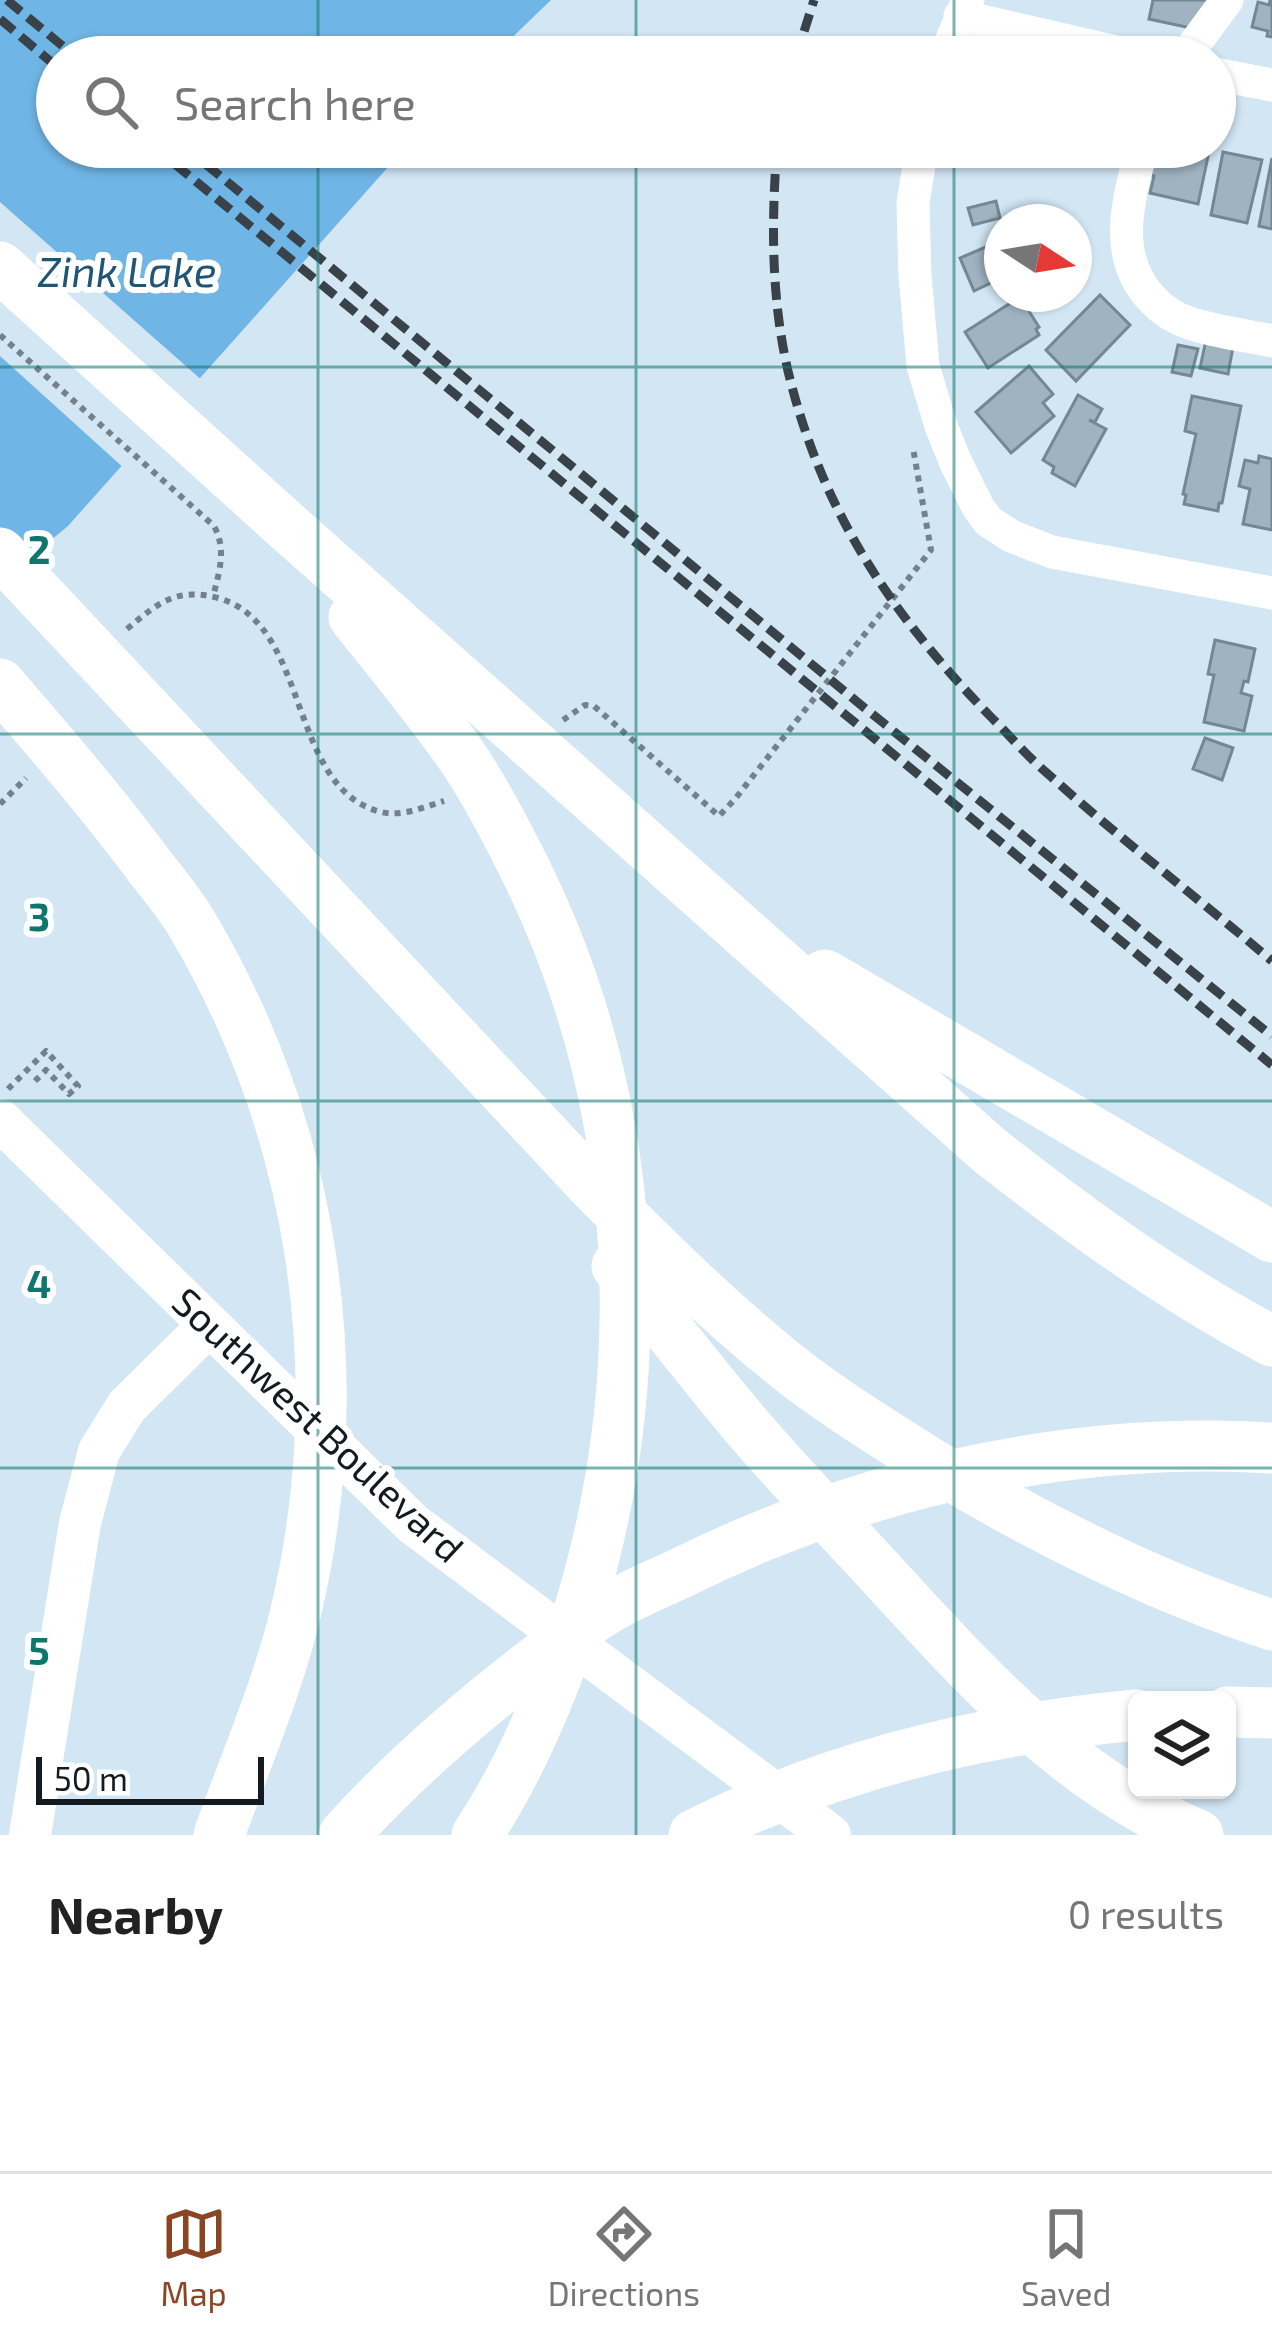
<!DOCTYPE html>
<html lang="en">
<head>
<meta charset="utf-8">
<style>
  body { margin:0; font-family:"Exo 2",sans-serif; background:#f6f6f6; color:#222 }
  .controls { position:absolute; right:36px; bottom:36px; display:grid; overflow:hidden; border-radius:18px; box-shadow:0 3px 9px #0004 }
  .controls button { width:108px; height:108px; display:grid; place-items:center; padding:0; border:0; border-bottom:3px solid #e0e0e0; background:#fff; color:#222; font:60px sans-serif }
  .compass { position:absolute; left:984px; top:204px; width:108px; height:108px; border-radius:50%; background:#fff; box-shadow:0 3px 9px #0004; rotate:102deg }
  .scale { position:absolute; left:36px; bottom:30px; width:228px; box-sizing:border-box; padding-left:12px; border:6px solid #141b20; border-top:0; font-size:33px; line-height:42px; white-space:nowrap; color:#141b20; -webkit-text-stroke:9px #fff; paint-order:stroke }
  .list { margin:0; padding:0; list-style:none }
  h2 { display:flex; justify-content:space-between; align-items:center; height:156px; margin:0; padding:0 48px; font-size:51px }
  h2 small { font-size:39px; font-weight:400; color:#767676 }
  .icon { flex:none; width:66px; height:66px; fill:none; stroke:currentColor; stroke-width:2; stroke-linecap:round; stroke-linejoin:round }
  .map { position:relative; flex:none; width:1272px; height:1835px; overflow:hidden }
  .search { position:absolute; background:#fff; box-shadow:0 3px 9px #0004; left:36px; right:36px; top:36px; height:132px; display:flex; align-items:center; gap:30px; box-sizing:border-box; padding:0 42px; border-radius:66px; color:#767676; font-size:45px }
  .sheet { height:336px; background:#fff }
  nav { display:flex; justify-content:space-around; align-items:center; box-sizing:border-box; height:168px; border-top:3px solid #e0e0e0; background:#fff; font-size:33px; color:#767676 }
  nav a { display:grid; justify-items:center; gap:6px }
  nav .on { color:#8c4523 }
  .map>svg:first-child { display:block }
  .water { fill:#6fb5e5 }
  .pier { fill:#d2e6f4 }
  .building { fill:#a0b3c1; stroke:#758794; stroke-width:3 }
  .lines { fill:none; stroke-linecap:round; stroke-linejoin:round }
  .path { stroke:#74818b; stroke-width:6; stroke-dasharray:6 6; stroke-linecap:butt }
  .minor { stroke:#fff; stroke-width:33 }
  .major { stroke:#fff; stroke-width:42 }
  .highway { stroke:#fff; stroke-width:51 }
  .rail { stroke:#394249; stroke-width:9; stroke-dasharray:18 9; stroke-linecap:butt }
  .grid { fill:none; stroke:#0f766e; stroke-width:3; stroke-opacity:0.55 }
  .labels { text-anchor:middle; stroke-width:12; stroke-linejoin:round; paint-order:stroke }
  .street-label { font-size:39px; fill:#141b20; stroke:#fff }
  .water-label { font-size:42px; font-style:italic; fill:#215576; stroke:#fff }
  .grid-label { font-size:39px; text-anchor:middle; font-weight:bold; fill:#0f766e; stroke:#fff; stroke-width:12; stroke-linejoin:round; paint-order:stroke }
</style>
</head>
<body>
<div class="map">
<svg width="1272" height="1835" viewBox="0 0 1272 1835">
  <rect width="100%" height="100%" fill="#d2e6f4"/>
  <!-- water -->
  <path class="water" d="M0 0H551L492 57H57V147H406L68 526 0 582Z"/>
  <!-- pier -->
  <path class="pier" d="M0 202 204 382 126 470 0 356Z"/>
  <!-- building -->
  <path class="building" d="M1153 0H1207L1200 30 1149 19Z
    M1270 0H1272V37L1267 36 1268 31 1252 27 1258 2 1269 5Z
    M1156 147H1210L1198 204 1150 193 1154 176 1148 175Z
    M1223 152 1262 160 1247 223 1211 215Z
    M1272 158V229L1259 226Z
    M996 201 1000 218 973 225 968 208Z
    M1002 240V282L994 286 993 282 974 291 960 258Z
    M1100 295 1130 325 1076 381 1046 350Z
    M1020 297 1039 327 1036 329 1039 335 988 368 965 332Z
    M1206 340 1233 347 1228 374 1200 368Z
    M1178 345 1198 349 1191 376 1172 372Z
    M1029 366 1053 394 1043 403 1054 416 1011 453 976 412Z
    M1078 395 1102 409 1095 422 1089 420 1106 429 1075 486 1052 473 1054 467 1043 460Z
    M1192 396 1241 406 1222 503H1219L1218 511 1184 504 1186 495 1183 494 1196 434 1185 431Z
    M1259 456 1272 459V530L1243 524 1250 489 1239 486 1245 460 1258 463Z
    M1215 640 1255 649 1248 682 1244 681 1241 693 1252 696 1244 731 1204 722 1214 675 1208 674Z
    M1205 738 1233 748 1222 780 1193 769Z"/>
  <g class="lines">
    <!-- path -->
    <path class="path" d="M0 335 214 526C227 550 219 572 213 597
      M127 629C158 603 176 587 218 598 312 624 286 788 381 812 402 817 424 807 444 801
      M563 720 585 705 594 706 719 816 735 799 931 550 913 448
      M0 804 26 778
      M8 1089 46 1051 78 1086 69 1094 46 1070 33 1083"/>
    <!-- minor -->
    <path class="minor" d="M960 16 1138 57
      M945 57 968 0
      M1185 57 1227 0
      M1215 74 1272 85
      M922 147 913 203 915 276 923 366 941 426 956 463 978 507 988 521 1011 536 1052 552 1272 593
      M1142 147C1129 199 1111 254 1151 298 1161 309 1174 318 1189 323 1216 332 1245 335 1272 341"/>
    <!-- major -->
    <path class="major" d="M0 1120 413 1524 830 1835
      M30 1835 80 1523 99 1451 127 1406 208 1326"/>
    <!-- highway -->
    <path class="highway" d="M0 267 281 521 990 1151C1080 1221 1171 1288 1272 1341
      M0 553 591 1184C653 1247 715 1308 784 1364 829 1400 879 1431 927 1461 1037 1528 1150 1585 1272 1625
      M354 617C391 664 431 711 465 761 486 793 505 829 522 863 642 1101 655 1379 573 1630 549 1701 518 1773 477 1835
      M0 684C51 744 103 803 150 867 165 886 181 905 193 926 315 1132 351 1378 296 1611 278 1687 245 1762 219 1835
      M825 975 1272 1237
      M617 1266C659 1318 700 1371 743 1422 786 1473 833 1521 878 1570 971 1671 1068 1782 1198 1835
      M1227 1712 1272 1713
      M344 1835C408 1764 479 1704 555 1647 570 1636 583 1624 599 1614 626 1596 659 1584 689 1569 870 1481 1070 1436 1272 1448
      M694 1835C833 1764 982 1729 1137 1715"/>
    <!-- rail -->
    <path class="rail" d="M7 0 76 57
      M0 19 57 67
      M796 57 814 0
      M154 147 1272 1065
      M185 147 861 705 1272 1036
      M777 147C771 225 771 307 791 383 826 518 894 617 990 716 1009 735 1027 756 1048 774 1120 839 1198 898 1272 961"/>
  </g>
  <!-- grid -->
  <path class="grid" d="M318 0V57M636 0V57M954 0V57M318 147V1835M636 147V1835M954 147V1835M0 367H1272M0 734H1272M0 1101H1272M0 1468H1272"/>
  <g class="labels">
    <!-- street labels -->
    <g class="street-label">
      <text transform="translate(318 1425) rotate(43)" y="14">Southwest Boulevard</text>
    </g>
    <!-- water labels -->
    <g class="water-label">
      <text x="127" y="287">Zink Lake</text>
    </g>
  </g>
  <g class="grid-label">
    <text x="39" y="564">2</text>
    <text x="39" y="931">3</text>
    <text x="39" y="1298">4</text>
    <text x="39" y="1665">5</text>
  </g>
</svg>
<div class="controls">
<button><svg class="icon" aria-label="layers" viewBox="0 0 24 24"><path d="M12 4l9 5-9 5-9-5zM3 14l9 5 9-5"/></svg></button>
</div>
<svg class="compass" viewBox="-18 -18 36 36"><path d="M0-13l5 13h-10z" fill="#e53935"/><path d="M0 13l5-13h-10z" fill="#767676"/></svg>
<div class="scale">50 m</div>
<div class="search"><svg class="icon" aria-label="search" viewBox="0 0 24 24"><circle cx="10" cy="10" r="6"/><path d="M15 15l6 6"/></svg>Search here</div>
</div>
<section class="sheet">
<h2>Nearby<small>0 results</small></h2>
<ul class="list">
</ul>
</section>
<nav>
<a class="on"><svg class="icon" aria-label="map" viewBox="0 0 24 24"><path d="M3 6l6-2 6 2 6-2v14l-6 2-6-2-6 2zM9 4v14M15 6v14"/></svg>Map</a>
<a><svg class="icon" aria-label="directions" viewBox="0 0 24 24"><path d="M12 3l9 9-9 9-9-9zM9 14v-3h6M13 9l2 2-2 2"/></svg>Directions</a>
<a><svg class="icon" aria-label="saved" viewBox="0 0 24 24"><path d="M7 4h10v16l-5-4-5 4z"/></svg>Saved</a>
</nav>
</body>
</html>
